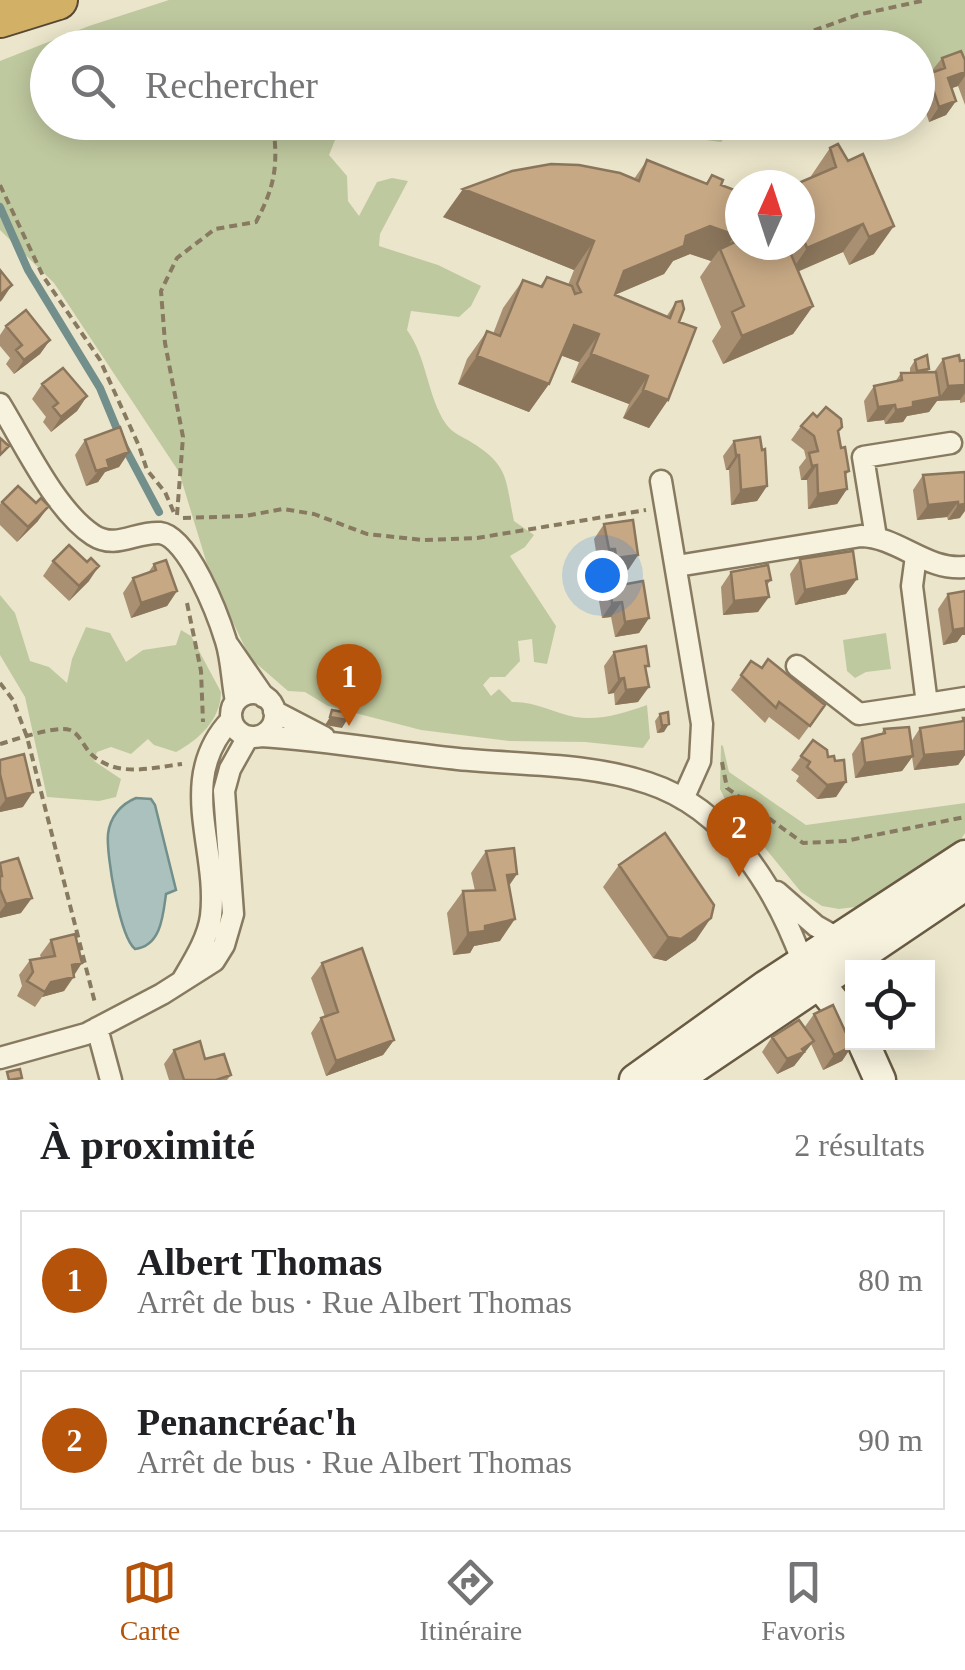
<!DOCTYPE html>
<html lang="fr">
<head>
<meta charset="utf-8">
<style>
  body { margin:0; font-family:Georgia,serif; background:#f6f6f6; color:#202124 }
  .controls { position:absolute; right:30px; bottom:30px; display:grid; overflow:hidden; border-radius:0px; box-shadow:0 5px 25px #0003 }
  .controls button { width:90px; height:90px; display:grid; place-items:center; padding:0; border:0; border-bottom:2px solid #e0e0e0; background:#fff; color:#202124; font:50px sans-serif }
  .compass { position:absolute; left:725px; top:170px; width:90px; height:90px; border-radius:50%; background:#fff; box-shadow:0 5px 25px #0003; rotate:3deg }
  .you { position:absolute; left:602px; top:575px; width:35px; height:35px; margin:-25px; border:8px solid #fff; border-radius:50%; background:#1a73e8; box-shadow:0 0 0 15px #1a73e833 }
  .badge { display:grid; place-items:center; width:65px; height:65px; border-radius:50%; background:#b45309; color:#fff; font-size:32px; font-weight:700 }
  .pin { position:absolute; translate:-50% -82px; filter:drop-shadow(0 2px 5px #0008) }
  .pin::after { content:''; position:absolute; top:52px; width:35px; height:30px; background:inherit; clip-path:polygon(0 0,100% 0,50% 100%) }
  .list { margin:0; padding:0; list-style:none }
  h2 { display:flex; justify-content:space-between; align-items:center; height:130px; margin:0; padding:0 40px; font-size:42px }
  h2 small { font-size:32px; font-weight:400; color:#757577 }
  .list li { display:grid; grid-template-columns:65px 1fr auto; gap:30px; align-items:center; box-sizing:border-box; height:140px; margin:0 20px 20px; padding:0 20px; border:2px solid #e0e0e0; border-radius:0px }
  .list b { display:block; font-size:38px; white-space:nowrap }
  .list p { margin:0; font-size:32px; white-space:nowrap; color:#757577 }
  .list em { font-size:32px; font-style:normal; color:#757577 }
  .icon { flex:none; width:55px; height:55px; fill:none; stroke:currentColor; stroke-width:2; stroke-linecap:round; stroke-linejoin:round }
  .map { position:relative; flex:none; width:965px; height:1080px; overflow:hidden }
  .search { position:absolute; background:#fff; box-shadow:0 5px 25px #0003; left:30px; right:30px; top:30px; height:110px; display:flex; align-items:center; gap:25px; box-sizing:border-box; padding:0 35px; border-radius:55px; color:#757577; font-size:38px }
  .sheet { height:450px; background:#fff }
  nav { display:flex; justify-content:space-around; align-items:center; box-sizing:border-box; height:140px; border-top:2px solid #e0e0e0; background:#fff; font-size:28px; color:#757577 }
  nav a { display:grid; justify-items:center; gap:5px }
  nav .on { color:#b45309 }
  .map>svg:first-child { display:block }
  .green { fill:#bfc99f }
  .water { fill:#abc1bd; stroke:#728f8b; stroke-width:2.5 }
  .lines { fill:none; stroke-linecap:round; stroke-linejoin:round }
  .stream { stroke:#728f8b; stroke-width:8 }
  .street-casing { stroke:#877a60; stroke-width:25 }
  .secondary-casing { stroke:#695b43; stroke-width:35 }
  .highway-casing { stroke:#564834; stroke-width:42 }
  .path { stroke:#877a60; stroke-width:4; stroke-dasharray:8 5; stroke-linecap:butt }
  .street { stroke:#f7f2de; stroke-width:20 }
  .secondary { stroke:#f7f2de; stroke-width:30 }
  .highway { stroke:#d2b065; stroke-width:38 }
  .wall { fill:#aa9072 }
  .shaded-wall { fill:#8b765c }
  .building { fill:#c6a884; stroke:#8b765c; stroke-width:2.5 }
</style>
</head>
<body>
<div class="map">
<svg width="965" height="1080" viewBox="0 0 965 1080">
  <rect width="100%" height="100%" fill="#ebe6cb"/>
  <!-- green -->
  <path class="green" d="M169 0H965V57L918 80V48H48V122L320 123 335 140 329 155 347 176 348 201 359 216 377 182 392 178 408 181 380 234 379 246 438 265 481 286 471 306 459 317 411 311 407 330C427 357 427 396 446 424 451 432 463 437 471 442 510 466 505 479 514 521L534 535 525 547 510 556 556 626 547 664 534 662 532 639 518 641 520 661 505 677H490L483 685 491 696 499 689 512 702C534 701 554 713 575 717 600 721 624 713 647 705L650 738 643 748 585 742 509 741 421 730 328 706 305 692 288 691 250 658 210 574 179 472 54 283 0 230V61L89 26Z
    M582 123H738L721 142Z
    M0 595 15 613 30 661 49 667 67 683 72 659 86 627 110 633 126 662 143 650 176 645 181 630 191 636 221 692C221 719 199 740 176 752L154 745 148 739 131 754 111 747 97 752 94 761 121 779 116 797 99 801 47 797 25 697 0 655Z
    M886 633 891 669 866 672 855 678 847 671 843 640Z
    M721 745 723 746 729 772 806 825 965 803V833L960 841 863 906 839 909 822 906 801 892 725 799 720 789Z"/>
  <!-- water -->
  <path class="water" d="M136 798 151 799 155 805 176 890 166 894C163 916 161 946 135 949 120 937 106 855 108 834 110 817 121 804 136 798Z"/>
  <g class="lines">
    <!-- stream -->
    <path class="stream" d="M0 207 28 270 100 388 124 446 159 512"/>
    <defs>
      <path id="street" d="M0 404C24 443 55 510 93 535 116 550 136 531 160 533 188 536 218 615 226 641 232 660 232 682 236 701
        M661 481 702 724 700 761 683 799
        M876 537 863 457 951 443
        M677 566 861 536C899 537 926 571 965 567
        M228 645 264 697
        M797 666 859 714 927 704 912 586 916 556
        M231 715a22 22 0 1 1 44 0a22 22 0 1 1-44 0Z
        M927 704 965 698
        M274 711 324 737
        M261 736C327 740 392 752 458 759 521 765 588 763 648 783 728 809 776 889 803 963
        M777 892 816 926 839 939
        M182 981C193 962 208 939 211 916 219 848 175 779 231 720
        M97 1028 111 1080
        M0 1058 86 1034 162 994 214 961 224 945 233 914 224 791 230 769 248 737"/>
      <path id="secondary" d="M807 969 852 1024
        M863 1042 880 1080
        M635 1080 766 986 965 856
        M676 1080 965 885"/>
      <path id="highway" d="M0 18 58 0"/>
    </defs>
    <!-- street casing -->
    <use href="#street" class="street-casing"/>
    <!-- secondary casing -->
    <use href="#secondary" class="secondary-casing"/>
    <!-- highway casing -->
    <use href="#highway" class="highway-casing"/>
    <!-- path -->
    <path class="path" d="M352 48H369
      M439 48H481
      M765 48 857 15 926 0
      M0 185 43 276 100 360 139 446 147 470 165 492 175 515
      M177 515 183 437 165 343 161 291 177 258 215 229 256 222C276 184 278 165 273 122
      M183 518 245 516 283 509 314 514 367 534 423 540 477 538 646 510
      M187 603 201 671 203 722
      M0 683 13 700 27 737 95 1003
      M0 744C14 740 57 725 70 730 80 734 84 747 91 754 117 778 150 768 182 764
      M722 762 727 788 803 843 845 841 965 817"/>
    <!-- street -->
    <use href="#street" class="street"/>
    <!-- secondary -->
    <use href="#secondary" class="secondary"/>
    <!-- highway -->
    <use href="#highway" class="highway"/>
  </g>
  <!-- wall -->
  <path class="wall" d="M942 58 965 60V105L958 86 952 88 956 101 946 115 929 122 918 88Z
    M838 144 874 254 849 265 843 252 798 271 813 306 793 334 723 364 712 341 721 327 700 277 711 261 690 254 673 261 664 274 615 295 666 317 676 302 679 322 668 400 649 428 623 418 629 404 571 382 579 362 561 355 549 384 529 412 458 384 467 359 487 331 493 334 503 308 523 280 540 286 547 277 568 285 574 270 443 217 634 179 647 160 706 183 712 175 721 185 740 245H800V185L811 178V176L830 148Z
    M6 326 50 340 40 354 14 374 6 364 10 358 0 346V335Z
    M943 359 965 360V402L960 403V400H937L929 412 907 416 903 422 885 424 884 420 867 422 864 401 874 386 895 382 901 373H910V368L915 360 929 369 927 372H934Z
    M42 384 87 396 77 411 51 432 43 422 46 417 32 399Z
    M817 417 838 432 841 448 849 471 845 476 847 489 837 504 808 509 807 480H801L799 467 806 458 804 450 791 440 801 426Z
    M85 440 129 452 119 467 105 472 98 482 86 486 75 455Z
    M734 441 767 486 757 501 731 505 729 470H726L723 456Z
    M965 472 960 518 948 520 947 517 917 520 913 490 923 475Z
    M18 486 38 521 17 542 0 525V504Z
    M604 524 638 555 628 570 606 573 604 564H598L594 539Z
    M800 559 846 594 795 605 790 574Z
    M53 561 87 562 89 581 69 601 43 576Z
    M154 564 177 591 167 606 131 618 123 593 133 578 148 573Z
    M731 572 771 580 767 585 758 612 723 615 721 587Z
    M610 587 649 618 639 633 615 637 611 617 602 618 599 601Z
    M965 591V635H962L957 642 943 645 938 609 948 594Z
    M614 652 647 676 638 702 615 705 614 693 608 694 604 666Z
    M751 661 825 705 799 740 769 717 765 723 731 690Z
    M660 714 664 732 657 733 655 721Z
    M963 718H965V755L958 765 914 770 912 757 902 771 855 778 852 754 862 739 880 735 884 729 911 742 920 728 961 721Z
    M813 740 828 757 835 761 846 782 836 797 817 799 796 781 799 776 791 770Z
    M0 760 23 807 0 812Z
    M486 851 517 874 509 886 500 941 474 946 470 953 453 955 447 913 463 891H475L471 873Z
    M0 863 21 913 0 918Z
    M619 865 696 940 666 961 653 958 603 887Z
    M51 940 74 977 64 991 42 997 35 1007 17 996 22 986 19 975 30 960 41 958 40 955Z
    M322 963 394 1040 383 1055 326 1076 311 1033 321 1018 325 1017 311 978Z
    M814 1014 852 1046 842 1061 823 1070 811 1044 794 1066 777 1074 762 1052 772 1037 804 1028Z
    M174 1050 205 1059 231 1075 227 1080H169L164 1064Z"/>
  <!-- shaded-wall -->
  <path class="shaded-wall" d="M965 72V76L958 86 938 93 948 78Z
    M956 101 946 115 929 122 939 107Z
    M463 189 594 241 574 270 443 217Z
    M863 224 843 252 788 276 807 248Z
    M710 226 735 235 722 254 720 249 711 261 690 254 673 261 664 274 605 299 624 271 686 236Z
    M894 226 874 254 849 265 869 237Z
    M12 285 2 300 0 302V295Z
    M813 306 793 334 723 364 742 336Z
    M574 325 599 334 579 362 554 353Z
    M50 340 40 354 14 374 24 360Z
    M591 354 648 376 629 404 571 382Z
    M477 356 549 384 529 412 458 384Z
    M965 385V393L960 400 937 401 948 386Z
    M643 390 668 400 649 428 623 418Z
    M87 396 77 411 51 432 61 417Z
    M940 397 929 412 907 416 903 422 885 424 896 410 913 402Z
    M895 405 884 420 867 422 878 407Z
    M129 452 119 467 105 472 98 482 86 486 107 460Z
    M736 455H739L729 470H726Z
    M817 465 807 480H801L812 466Z
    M767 486 757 501 731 505 741 490Z
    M847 489 837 504 808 509 818 494Z
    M958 502 947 517 917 520 928 505Z
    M965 504V511L960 518 948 520 958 505Z
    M49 506 38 521 17 542 28 527Z
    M609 549H615L604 564H598Z
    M638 555 628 570 606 573 616 558Z
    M99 566 89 581 69 601 79 586Z
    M857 579 846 594 795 605 805 590Z
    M177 591 167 606 131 618 141 603Z
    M769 597 758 612 723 615 734 601Z
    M622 602 611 617 602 618 612 603Z
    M649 618 639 633 615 637 625 622Z
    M965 624V635H962L957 642 943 645 953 630Z
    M624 678 614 693 608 694 619 679Z
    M649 687 638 702 615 705 626 690Z
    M330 717 347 720 342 728 325 725Z
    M669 724 664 732 657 733 662 726Z
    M965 740V755L958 765 914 770 924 755Z
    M913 756 902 771 855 778 865 763Z
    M846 782 836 797 817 799 827 785Z
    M33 792 23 807 0 812V807L6 799Z
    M517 874 502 895 507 875Z
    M32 898 21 913 0 918V912L6 904Z
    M711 918 696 940 666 961 653 958 668 937Z
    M515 919 500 941 474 946 470 953 453 955 468 933 485 926Z
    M82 963 64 991 42 997 51 982 72 965Z
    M394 1040 383 1055 326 1076 336 1061Z
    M814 1041 794 1066 777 1074 787 1059Z
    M852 1046 842 1061 823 1070 834 1055Z"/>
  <!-- building -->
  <path class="building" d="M961 51 965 60V72L948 78 956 101 939 107 928 74 945 68 942 58Z
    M838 144 848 161 863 154 894 226 869 237 863 224 807 248 800 230V185H794L836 167 830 148Z
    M647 160 707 184 712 175 723 180 721 185 740 192V245H787L813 306 742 336 732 312 744 306 720 249 737 241 735 235 710 226 686 236 684 246 624 271 615 295 670 318 676 302 682 301 684 309 679 322 696 328 668 400 643 390 648 376 591 354 599 334 574 325 549 384 477 356 487 331 500 336 523 280 542 287 547 277 572 286 575 294 581 292 577 284 594 241 463 189 512 171 551 164 579 165 620 173 639 181Z
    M0 270 12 285 0 295Z
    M26 310 50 340 24 360 16 350 22 345 6 326Z
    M927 355 929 369 917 371 915 360Z
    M959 355 960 361 965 360V385L948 386 943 359Z
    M63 368 87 396 61 417 53 407 58 403 42 384Z
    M936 372 940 397 913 402V407L896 410 895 405 878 407 874 386 902 380 901 373Z
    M826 407 841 419 842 427 838 431 841 448 845 447 849 471 845 472 847 489 818 494 817 465 812 466 809 453 818 451 814 436 801 426 813 413 817 417Z
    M120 427 129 452 107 460 109 467 96 471 85 440Z
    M760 437 762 450 765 449 767 486 741 490 739 455H736L734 441Z
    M0 438 9 446 0 455Z
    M965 472V504L958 505V502L928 505 923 475Z
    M18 486 36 503 41 498 49 506 28 527 2 502Z
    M633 520 638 555 616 558 615 549H609L604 524Z
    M69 545 87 562 91 558 99 566 79 586 53 561Z
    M853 551 857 579 805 590 800 559Z
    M166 560 177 591 141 603 133 578 156 570 154 564Z
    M768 565 771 580 766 581 769 597 734 601 731 572Z
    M643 581 649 618 625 622 622 602 612 603 610 587Z
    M965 591V628L953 630 948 594Z
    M646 646 649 666H645L649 687 626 690 624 678 619 679 614 652Z
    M768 659 825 705 810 726 779 702 776 708 741 675 751 661 762 668Z
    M332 710 349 713 347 720 330 717Z
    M668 712 669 724 662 726 660 714Z
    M963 718H965V751L924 755 920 728 964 721Z
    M909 727 913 756 865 763 862 739 885 733 884 729Z
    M813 740 827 750 828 757 834 756 835 761 844 760 846 782 827 785 807 767 810 762 801 756Z
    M24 754 33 792 6 799 0 774V760Z
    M665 833 714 905 711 918 681 939 668 937 619 865Z
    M514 848 517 874 507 875 515 919 485 926V931L468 933 463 891 495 890 486 851Z
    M18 858 32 898 6 904 0 889V876H2L0 863Z
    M75 934 82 963 72 965 74 977 51 982 45 992 27 981 33 972 30 960 55 956 51 940Z
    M362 948 394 1040 336 1061 321 1018 338 1012 322 963Z
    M833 1005 852 1046 834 1055 814 1014Z
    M799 1020 814 1041 802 1049 804 1052 787 1059 772 1037Z
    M200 1041 205 1059 224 1054 231 1075 216 1080H184L174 1050Z
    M20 1069 22 1078 9 1080 7 1072Z"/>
</svg>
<div class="controls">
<button><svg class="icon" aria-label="locate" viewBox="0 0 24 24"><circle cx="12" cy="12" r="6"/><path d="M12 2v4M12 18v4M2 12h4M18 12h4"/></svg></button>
</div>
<svg class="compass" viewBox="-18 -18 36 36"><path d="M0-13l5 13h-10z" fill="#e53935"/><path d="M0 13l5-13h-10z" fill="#757577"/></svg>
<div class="you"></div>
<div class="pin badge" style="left:349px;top:726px">1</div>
<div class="pin badge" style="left:739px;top:877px">2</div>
<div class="search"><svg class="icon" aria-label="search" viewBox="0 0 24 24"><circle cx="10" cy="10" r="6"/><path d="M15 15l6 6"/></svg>Rechercher</div>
</div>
<section class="sheet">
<h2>À proximité<small>2 résultats</small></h2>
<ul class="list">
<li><span class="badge">1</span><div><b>Albert Thomas</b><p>Arrêt de bus · Rue Albert Thomas</p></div><em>80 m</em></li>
<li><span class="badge">2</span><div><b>Penancréac'h</b><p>Arrêt de bus · Rue Albert Thomas</p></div><em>90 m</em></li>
</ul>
</section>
<nav>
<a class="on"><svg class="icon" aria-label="map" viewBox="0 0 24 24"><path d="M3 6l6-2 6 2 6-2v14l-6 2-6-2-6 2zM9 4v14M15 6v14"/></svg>Carte</a>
<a><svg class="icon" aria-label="directions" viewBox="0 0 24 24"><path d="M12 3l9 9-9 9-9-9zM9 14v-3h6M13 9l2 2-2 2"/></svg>Itinéraire</a>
<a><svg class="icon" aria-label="saved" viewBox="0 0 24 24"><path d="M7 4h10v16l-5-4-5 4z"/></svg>Favoris</a>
</nav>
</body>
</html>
